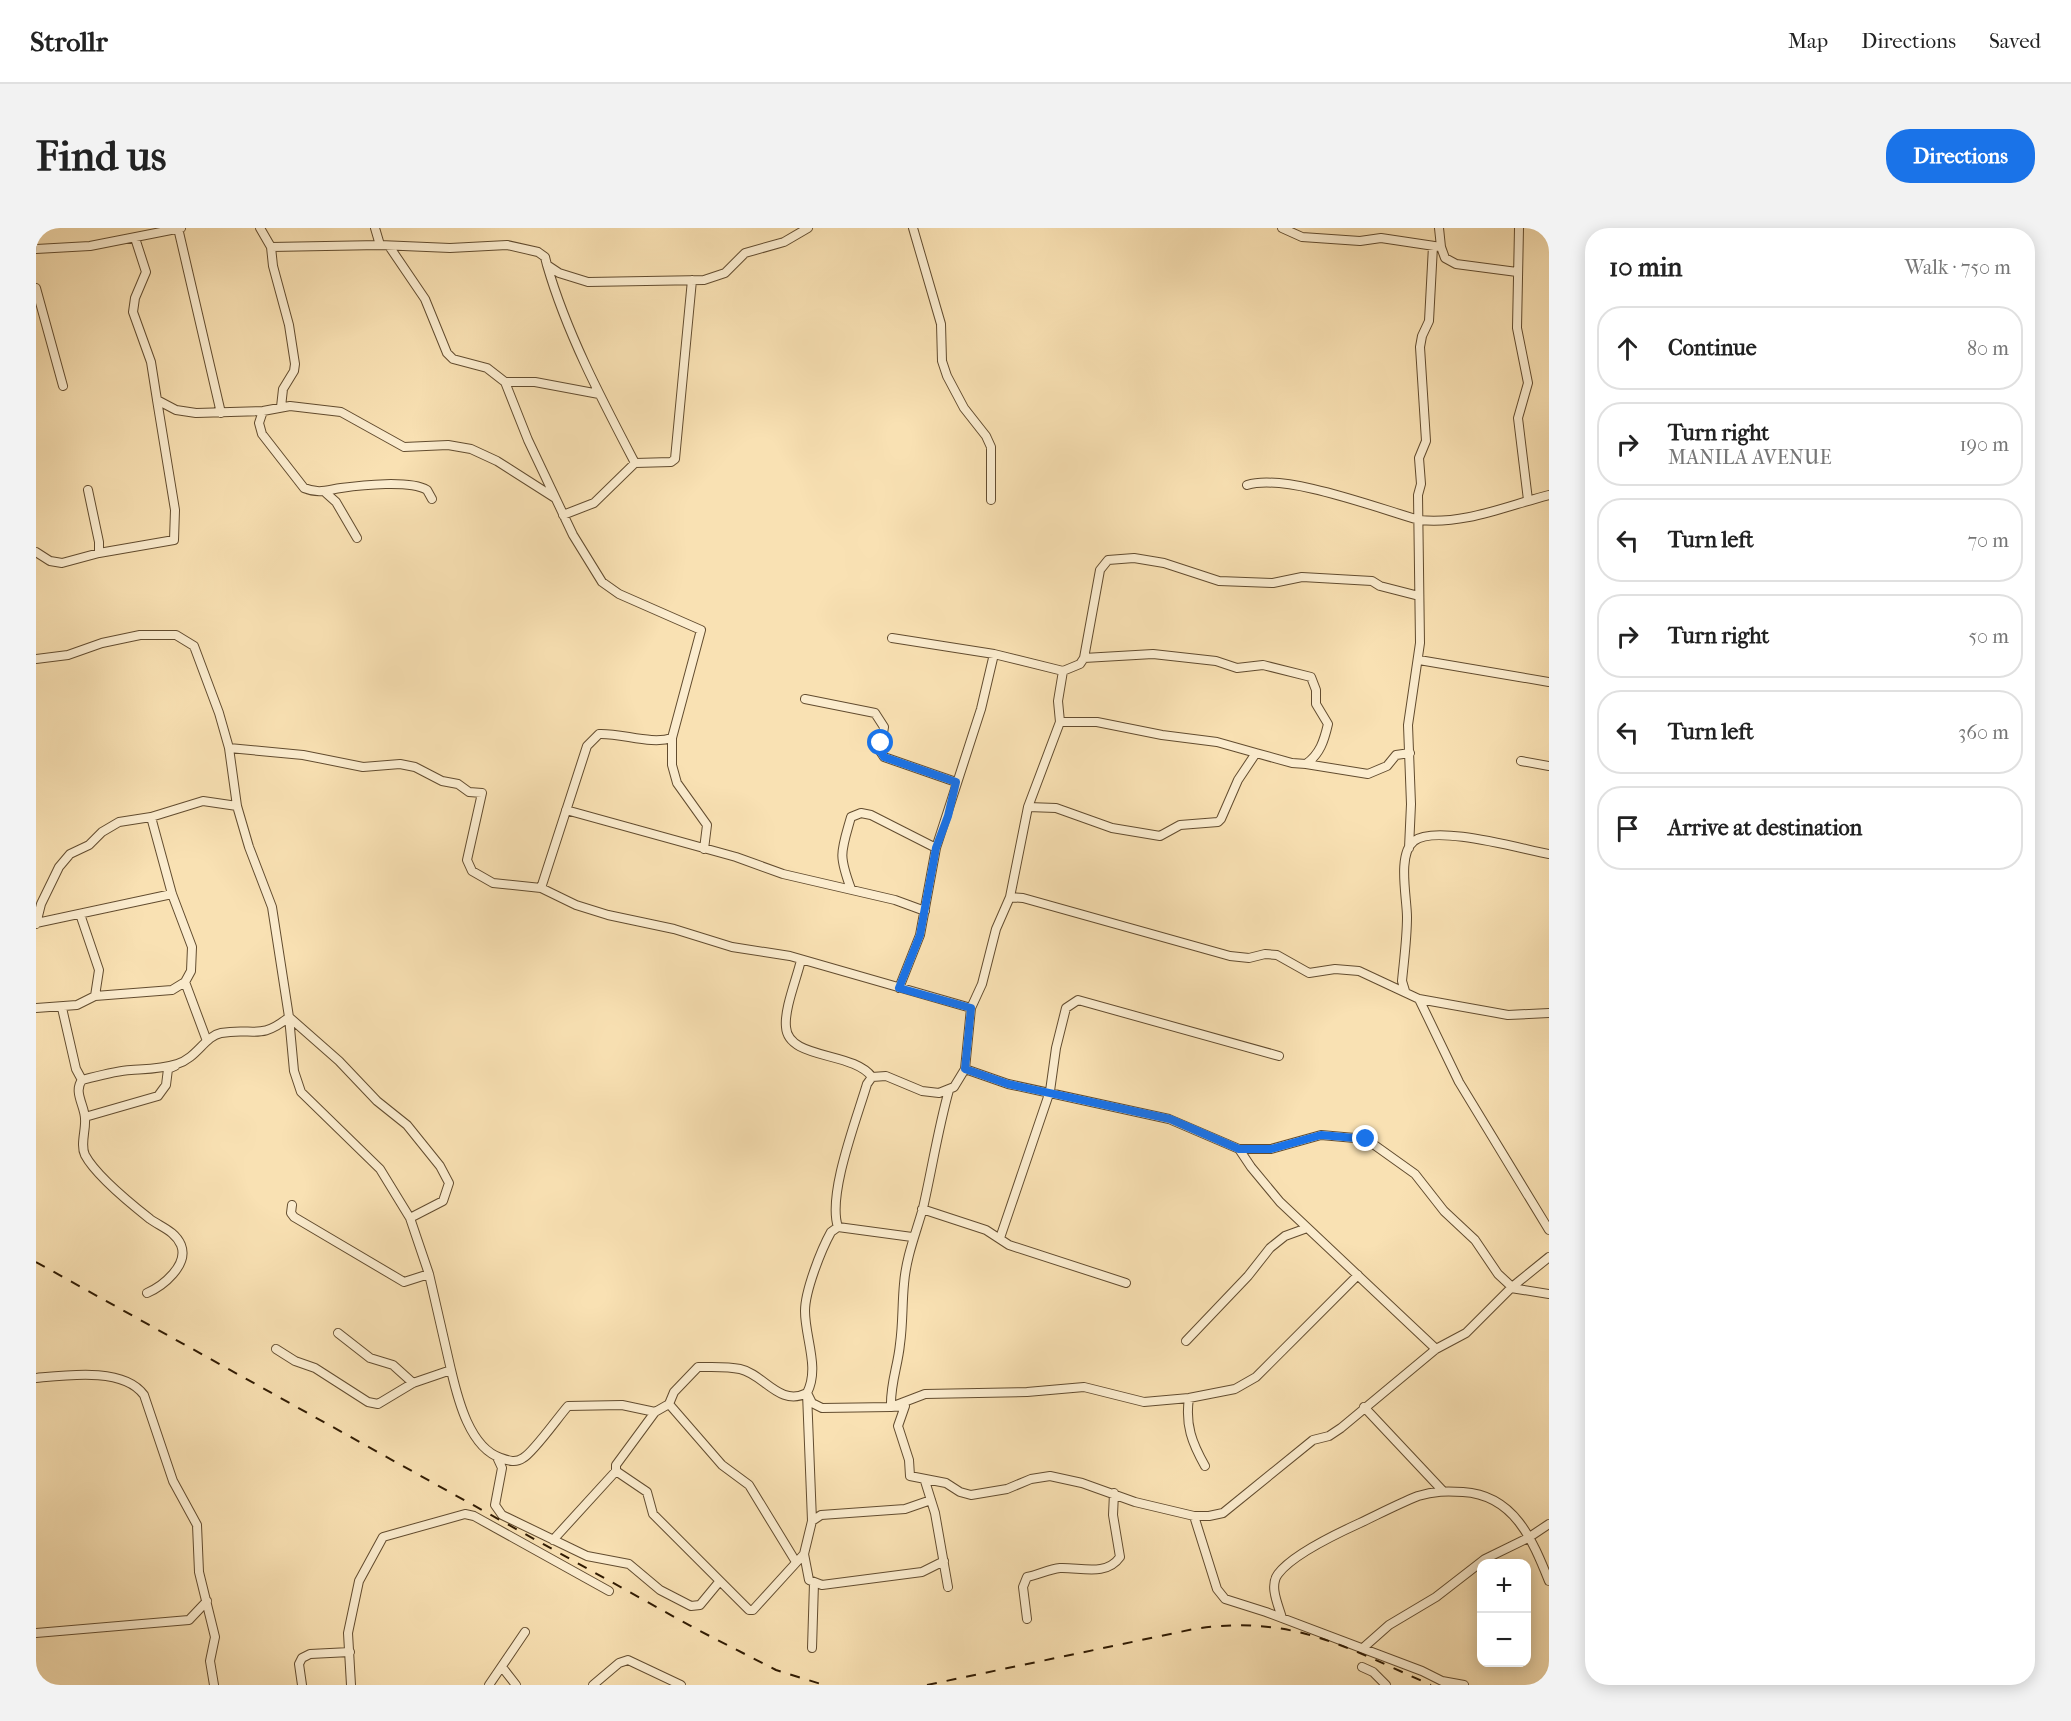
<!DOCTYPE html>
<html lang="en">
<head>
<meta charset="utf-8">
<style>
  body { margin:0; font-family:"IM FELL French Canon",serif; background:#f2f2f2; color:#222 }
  .controls { position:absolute; right:18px; bottom:18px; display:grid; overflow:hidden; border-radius:12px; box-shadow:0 3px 15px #0003 }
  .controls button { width:54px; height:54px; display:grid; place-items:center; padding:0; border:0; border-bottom:2px solid #e0e0e0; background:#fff; color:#222; font:30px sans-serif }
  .stop { position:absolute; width:18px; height:18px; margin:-14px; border:4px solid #1a73e8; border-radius:50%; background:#fff }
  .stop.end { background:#1a73e8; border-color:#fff; box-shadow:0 2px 6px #0008 }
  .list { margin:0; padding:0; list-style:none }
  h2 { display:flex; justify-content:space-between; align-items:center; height:78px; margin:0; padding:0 24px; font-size:26px }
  h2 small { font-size:20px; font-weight:400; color:#767676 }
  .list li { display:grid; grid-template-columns:39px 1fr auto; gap:18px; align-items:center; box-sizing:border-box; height:84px; margin:0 12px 12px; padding:0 12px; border:2px solid #e0e0e0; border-radius:24px }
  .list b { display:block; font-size:22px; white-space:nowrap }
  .list p { margin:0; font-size:20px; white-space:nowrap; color:#767676 }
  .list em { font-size:20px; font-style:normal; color:#767676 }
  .icon { flex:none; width:33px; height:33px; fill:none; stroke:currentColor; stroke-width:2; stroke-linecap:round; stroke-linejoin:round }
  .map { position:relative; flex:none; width:1513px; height:1457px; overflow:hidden; border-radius:24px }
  header { display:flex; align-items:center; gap:36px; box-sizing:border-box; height:84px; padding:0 30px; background:#fff; border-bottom:2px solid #e0e0e0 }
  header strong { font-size:28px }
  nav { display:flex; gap:33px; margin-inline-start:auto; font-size:21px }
  .intro { display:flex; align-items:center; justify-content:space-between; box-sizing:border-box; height:144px; padding:0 36px }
  h1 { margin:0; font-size:42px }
  .button { padding:15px 27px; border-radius:24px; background:#1a73e8; color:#fff; font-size:21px; font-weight:700 }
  main { display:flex; gap:36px; padding:0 36px }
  aside { flex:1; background:#fff; border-radius:24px; box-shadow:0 3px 15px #0003 }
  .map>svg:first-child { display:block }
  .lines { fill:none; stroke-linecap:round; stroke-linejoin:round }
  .minor-casing { stroke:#624c2f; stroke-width:10 }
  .minor { stroke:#fbecce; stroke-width:8 }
  .rail { stroke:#301b03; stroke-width:2; stroke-dasharray:10 10; stroke-linecap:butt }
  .route { stroke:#1a73e8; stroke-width:8 }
</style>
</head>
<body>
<header>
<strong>Strollr</strong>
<nav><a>Map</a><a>Directions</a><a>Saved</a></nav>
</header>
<div class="intro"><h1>Find us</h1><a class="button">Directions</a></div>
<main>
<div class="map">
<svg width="1513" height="1457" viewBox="0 0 1513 1457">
  <rect width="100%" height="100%" fill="#f9e1b3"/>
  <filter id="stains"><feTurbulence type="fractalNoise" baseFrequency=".00333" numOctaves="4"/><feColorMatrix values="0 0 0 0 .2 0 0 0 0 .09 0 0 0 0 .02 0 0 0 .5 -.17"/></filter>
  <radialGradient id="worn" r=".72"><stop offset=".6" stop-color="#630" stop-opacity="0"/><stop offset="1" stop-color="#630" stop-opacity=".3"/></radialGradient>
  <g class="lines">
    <defs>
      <path id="minor" d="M142 0 185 185
        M224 0 235 19 237 38 253 97 259 136 258 143 247 161 245 179
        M339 0 344 17
        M877 0 905 96 906 133 911 148 928 180 950 208 955 219V272
        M1246 0 1266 9 1324 13 1345 10 1405 19
        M1403 0 1405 19 1409 30 1420 36 1481 44
        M1483 0 1481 100 1492 155 1482 190 1492 272
        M99 10 110 44 99 70 97 84 115 134 121 172 140 182 160 185 227 183 254 178 305 184 368 219 412 217 435 221 461 233 519 270
        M353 18 389 71 411 125 417 131 451 140 469 154 492 212 537 307 566 354 583 366 665 402 636 510C615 517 586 505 563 506L551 518 505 660
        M235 19 344 17 414 20 471 17 502 24 509 29 511 37 523 45 552 54 668 52 689 45 709 25 748 14 772 0
        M0 21 54 18 145 0
        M511 37C531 106 566 172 599 235
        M0 60 27 158
        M469 154H499L563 166
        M227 183 223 195 226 206 268 260C283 266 291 262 305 260 326 257 374 252 391 262L396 271
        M1211 257C1250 245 1341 280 1383 292 1428 297 1470 278 1513 267
        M52 262 63 314V325
        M290 265 300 274 321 310
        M527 287 558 275 599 235 635 234 639 231 656 52
        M0 324 14 333 26 335 63 325 138 312 139 282 121 172
        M856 410 958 426 1027 443 1044 436 1048 430 1064 342 1072 332 1098 330 1128 335 1183 353 1237 355 1266 349 1336 353 1344 358 1383 368
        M0 431 32 427 66 415 104 407H140L158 418 183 485 193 520 201 578 213 619 236 679 253 789 303 833 341 873 371 897 404 938 413 955 407 973 374 990 393 1046 415 1142 377 1155 342 1176 332 1174 279 1140 259 1133 240 1121
        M1383 432 1513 454
        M769 471 839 485 848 499 844 523 848 529 920 554
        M1024 494H1061L1126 507 1181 514 1220 525
        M636 510V537L641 555 671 597 668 621
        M193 520 267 527 327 539 364 536 379 539 406 553 422 556 433 564 446 565 431 632 436 643 457 655 505 660 540 677 572 687 638 701 696 719 754 728 935 780
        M1485 533 1513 538
        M1270 536 1332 546 1351 538 1360 527 1374 525
        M992 579 1020 580 1076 600 1124 608 1144 597 1182 594 1185 591 1202 552 1220 525 1256 535 1270 536C1284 526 1288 513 1292 496L1280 476V462L1275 449 1227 437 1201 440 1180 433 1117 426 1048 430
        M530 582 700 629 747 646 859 672 889 683
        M1373 620 1375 576 1372 497 1384 415 1382 267 1385 256 1383 230 1390 213 1384 119 1386 108 1393 93 1397 18
        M815 661C802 626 805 624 815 589L825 585 835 587 900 620
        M974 669 987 670 1194 728 1213 730 1229 726 1241 727 1273 745 1299 741 1323 743 1383 771 1423 854 1513 1002
        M44 686 63 742 59 768
        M0 695 136 666
        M0 696 5 676 23 639 34 626 53 617 66 604 83 594 115 589 167 573 201 578
        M765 732C761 750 748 781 750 799 752 832 817 823 836 849
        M149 754 171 813
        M863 760 884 707 900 620 945 481 958 426
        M1369 763 1366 753C1368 732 1371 710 1371 689 1371 670 1361 626 1378 613 1399 596 1485 621 1513 626
        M1383 771 1472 787 1513 785
        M0 780 41 777 59 768 136 762 149 754 155 743 156 719 136 666 115 589
        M26 780 40 841 46 852C37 864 49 878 49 891 50 902 44 917 49 927 60 948 95 976 114 991 125 999 139 1003 145 1017 153 1037 127 1058 111 1065
        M253 789 258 843 265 864 344 941 374 990
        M929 841 972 856 1133 891 1203 921H1235L1285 907 1330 911 1379 946 1408 983 1439 1012 1462 1046 1476 1059
        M46 852C62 848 79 843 95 842 110 841 126 841 141 836 161 830 169 808 185 805 217 799 224 813 253 789
        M913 862C902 901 896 941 887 980 880 1005 870 1029 868 1056 866 1076 867 1095 864 1116 862 1138 854 1156 855 1179L869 1178 862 1198 873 1232 874 1248 910 1255 924 1264 935 1267 971 1261 995 1251 1014 1248 1046 1255 1099 1274 1158 1288H1173L1187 1285 1277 1212 1293 1208 1305 1200 1400 1121 1430 1105 1476 1059 1513 1029
        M49 889 122 868 130 857 132 841 139 838
        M1203 921 1215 939 1244 974 1400 1121
        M256 977 255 985 258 989 368 1054 393 1046
        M886 981 950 1002 973 1017 1090 1055
        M802 999C791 967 821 890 831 856L836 849 850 848 886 863 903 865 918 859 929 841 935 780 946 756 960 701 974 669 992 579 1024 494 1022 473 1027 443
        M876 1009 802 999 795 1004C785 1022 769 1063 769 1083 769 1110 784 1140 771 1165 743 1179 728 1146 704 1141 691 1138 675 1139 662 1139L638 1164 633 1176 619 1184 580 1237V1243L611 1264 617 1286 713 1382H717L768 1326 776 1293 785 1287 869 1281 895 1272
        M964 1010 1014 863 1020 820 1030 780 1042 772 1243 828
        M1475 1060 1513 1066
        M302 1105 334 1130 357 1137 377 1155
        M1150 1113 1212 1048 1234 1020 1249 1008 1271 1000
        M415 1142C422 1172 434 1220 465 1230 473 1233 480 1235 487 1230 497 1225 523 1188 532 1178L586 1177 619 1184
        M0 1150C31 1147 88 1139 108 1167L137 1253 161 1297 163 1344 179 1409 174 1433 178 1457
        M1153 1170C1149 1197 1156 1215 1169 1238
        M633 1176 686 1237 713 1257 760 1334
        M1328 1179 1406 1262
        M461 1229 466 1240 459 1277 466 1287 551 1328 593 1336 624 1362 655 1378 664 1377 683 1354
        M889 1253 899 1285 912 1359
        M1158 1288 1181 1361 1189 1371 1230 1384 1386 1443 1406 1453 1428 1457
        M776 1293 771 1165 776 1175 786 1180 855 1179 889 1166 991 1164 1048 1159 1108 1174 1153 1170 1199 1161 1220 1149 1322 1047
        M517 1312 580 1243
        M768 1326 773 1352 786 1357 886 1344 908 1333
        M1246 1390C1242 1376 1233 1358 1242 1346 1256 1327 1302 1305 1324 1295 1343 1286 1362 1276 1382 1268 1398 1263 1411 1263 1427 1264 1478 1267 1496 1311 1513 1353
        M991 1391 987 1359 991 1349C1002 1347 1013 1341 1024 1340 1044 1339 1070 1349 1084 1329L1077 1287 1078 1265
        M0 1405 153 1392 171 1373
        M776 1420 778 1355
        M1327 1420 1353 1397 1400 1369 1449 1331 1492 1310 1513 1296
        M466 1439 480 1457
        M1326 1439 1337 1444 1350 1457
        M266 1457 263 1436 266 1430 274 1426 314 1424
        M315 1457 312 1405 323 1353 347 1309 429 1286 438 1288 573 1363
        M453 1457 489 1404
        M557 1457 583 1435 592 1432 645 1457"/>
    </defs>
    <!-- minor casing -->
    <use href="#minor" class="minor-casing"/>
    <!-- minor -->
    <use href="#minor" class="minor"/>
    <!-- rail -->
    <path class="rail" d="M0 1034 660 1401 740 1442 788 1457
      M891 1457 1158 1401C1256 1386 1309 1419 1395 1457"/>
  </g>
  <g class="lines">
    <!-- route -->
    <path class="route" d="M845 515 844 523 848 529 920 554 912 588 900 620 884 707 863 760 935 780 929 841 972 856 1134 891 1203 921H1235L1285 907 1330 911"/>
  </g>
  <rect width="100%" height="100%" filter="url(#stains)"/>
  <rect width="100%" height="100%" fill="url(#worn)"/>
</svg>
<div class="controls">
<button>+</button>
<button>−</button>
</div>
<div class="stop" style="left:845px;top:515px"></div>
<div class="stop end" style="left:1330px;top:911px"></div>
</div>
<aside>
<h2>10 min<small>Walk · 750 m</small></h2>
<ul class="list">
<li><svg class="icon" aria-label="ahead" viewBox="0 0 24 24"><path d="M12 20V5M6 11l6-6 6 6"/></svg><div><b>Continue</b></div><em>80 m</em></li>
<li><svg class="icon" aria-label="right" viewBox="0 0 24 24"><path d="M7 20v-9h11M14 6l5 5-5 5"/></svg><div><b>Turn right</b><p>MANILA AVENUE</p></div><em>190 m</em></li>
<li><svg class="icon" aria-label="left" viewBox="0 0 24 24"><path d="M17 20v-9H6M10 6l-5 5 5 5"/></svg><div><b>Turn left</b></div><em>70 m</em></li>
<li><svg class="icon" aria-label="right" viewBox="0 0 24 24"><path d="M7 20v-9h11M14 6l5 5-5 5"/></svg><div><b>Turn right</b></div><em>50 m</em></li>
<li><svg class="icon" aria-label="left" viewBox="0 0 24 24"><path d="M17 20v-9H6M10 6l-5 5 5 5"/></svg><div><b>Turn left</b></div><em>360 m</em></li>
<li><svg class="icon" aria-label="arrive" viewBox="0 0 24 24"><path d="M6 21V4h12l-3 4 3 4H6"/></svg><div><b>Arrive at destination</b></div></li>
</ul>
</aside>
</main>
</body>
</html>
